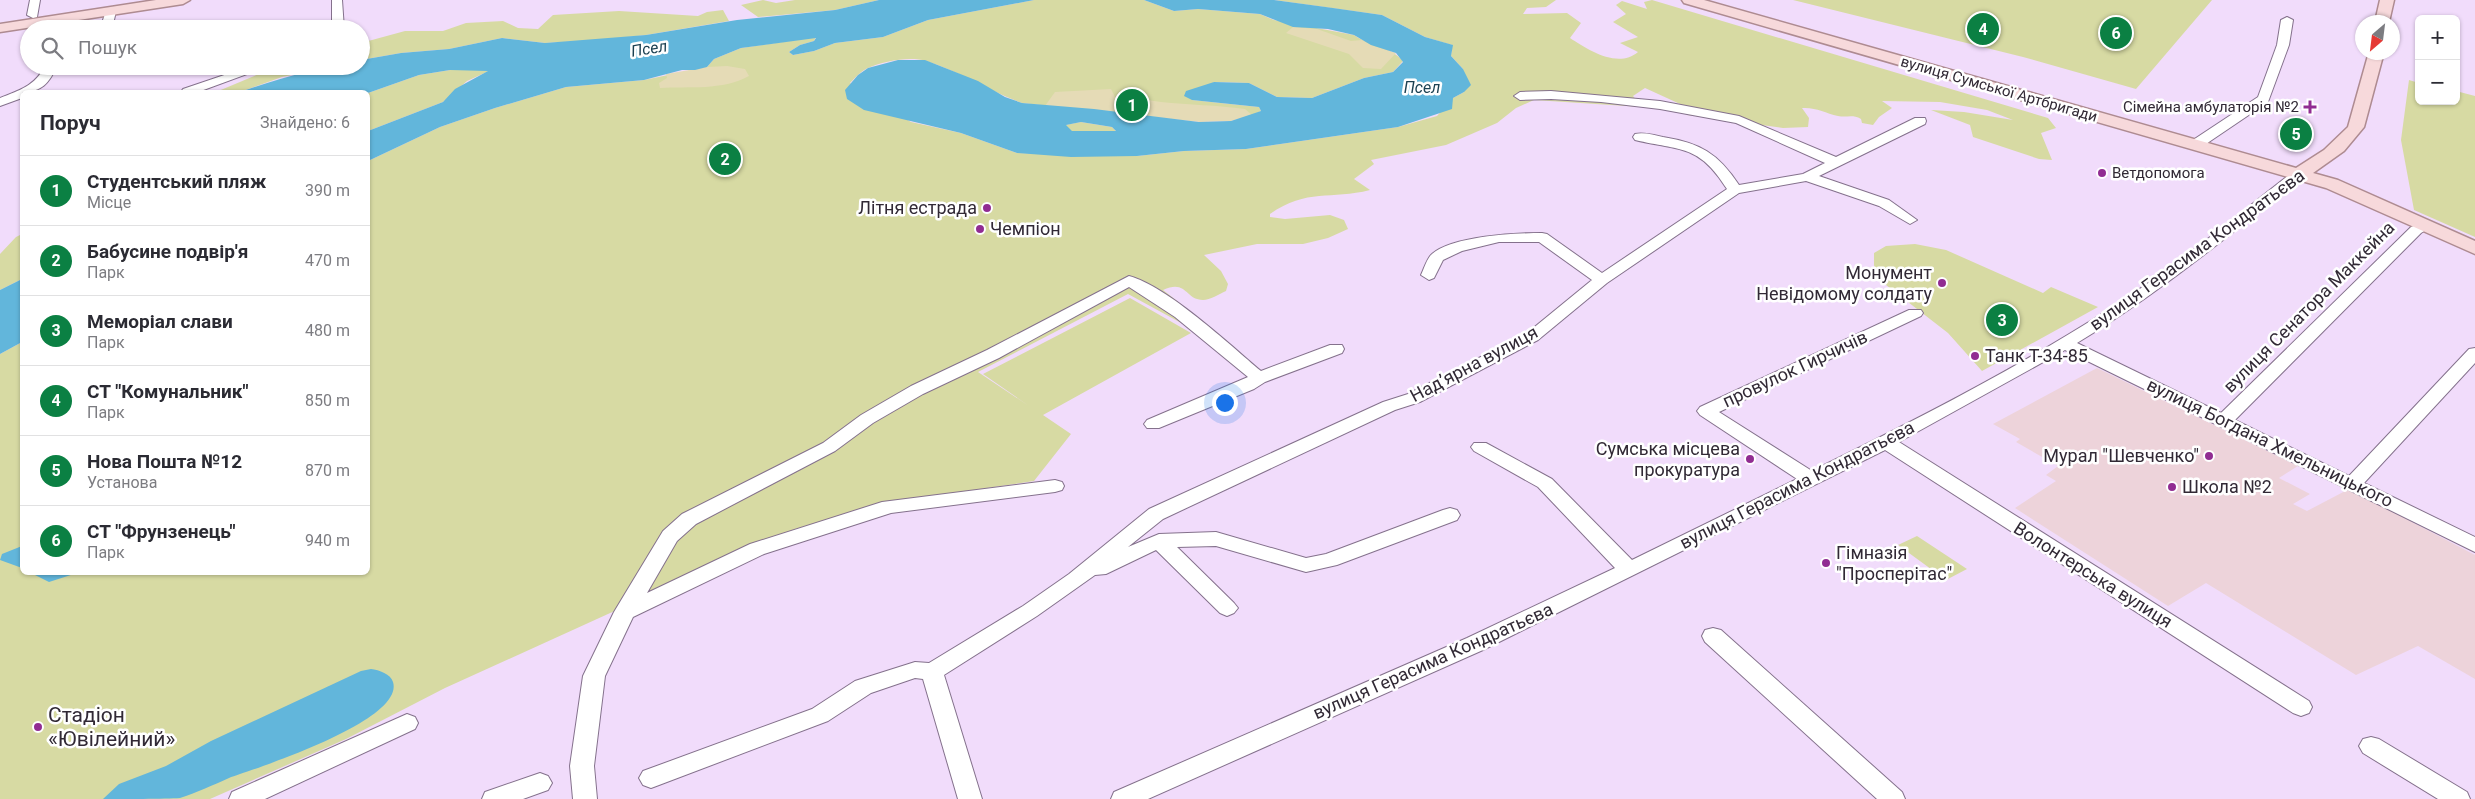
<!DOCTYPE html>
<html lang="uk">
<head>
<meta charset="utf-8">
<style>
  body { margin:0; font-family:Roboto,sans-serif; background:#f7f7f7; color:#2b2b33 }
  .controls { position:absolute; right:15px; top:15px; display:grid; overflow:hidden; border-radius:8px; box-shadow:0 1px 4px #0004 }
  .controls button { width:45px; height:45px; display:grid; place-items:center; padding:0; border:0; border-bottom:1px solid #e1e1e2; background:#fff; color:#2b2b33; font:25px sans-serif }
  .compass { position:absolute; left:2355px; top:15px; width:45px; height:45px; border-radius:50%; background:#fff; box-shadow:0 1px 4px #0004; rotate:208deg }
  .you { position:absolute; left:1224px; top:402px; width:18px; height:18px; margin:-12px; border:4px solid #fff; border-radius:50%; background:#1a73e8; box-shadow:0 0 0 8px #1a73e833 }
  .badge { display:grid; place-items:center; width:32px; height:32px; border-radius:50%; background:#0b8043; color:#fff; font-size:16px; font-weight:700 }
  .pin { position:absolute; translate:-50% -50%; border:2px solid #fff; box-shadow:0 1px 5px #0006 }
  .list { margin:0; padding:0; list-style:none }
  h2 { display:flex; justify-content:space-between; align-items:center; height:65px; margin:0; padding:0 20px; font-size:21px }
  h2 small { font-size:16px; font-weight:400; color:#7c7c81 }
  .list li { display:grid; grid-template-columns:32px 1fr auto; gap:15px; align-items:center; box-sizing:border-box; height:70px; padding:0 20px; border-top:1px solid #e1e1e2 }
  .list b { display:block; font-size:19px; white-space:nowrap }
  .list p { margin:0; font-size:16px; white-space:nowrap; color:#7c7c81 }
  .list em { font-size:16px; font-style:normal; color:#7c7c81 }
  .icon { flex:none; width:28px; height:28px; fill:none; stroke:currentColor; stroke-width:2; stroke-linecap:round; stroke-linejoin:round }
  .map { position:relative; flex:none; width:2475px; height:799px; overflow:hidden }
  .search { position:absolute; background:#fff; box-shadow:0 1px 4px #0004; left:20px; top:20px; width:350px; height:55px; display:flex; align-items:center; gap:12px; box-sizing:border-box; padding:0 18px; border-radius:28px; color:#7c7c81; font-size:19px }
  .panel { position:absolute; background:#fff; box-shadow:0 1px 4px #0004; left:20px; top:90px; width:350px; height:485px; border-radius:8px }
  .map>svg:first-child { display:block }
  .industrial { fill:#edd3da }
  .green { fill:#d7daa3 }
  .sand { fill:#e5dbb6 }
  .water { fill:#62b6db; fill-rule:evenodd }
  .lines { fill:none; stroke-linecap:round; stroke-linejoin:round }
  .minor-casing { stroke:#84718c; stroke-width:2 }
  .major-casing { stroke:#ae8b91; stroke-width:3 }
  .minor { fill:#fff; fill-rule:evenodd }
  .major { fill:#f7d9db; fill-rule:evenodd }
  .poi-dot { fill:#912c92; stroke:#fff; stroke-width:2 }
  .labels { text-anchor:middle; stroke-width:5; stroke-linejoin:round; paint-order:stroke }
  .far-street-label { font-size:15px; fill:#312935; stroke:#fff }
  .far-poi-label { font-size:15px; fill:#312935; stroke:#fff; text-anchor:end }
  .far-water-label { font-size:16px; font-style:italic; fill:#1c4152; stroke:#fff }
  .poi-label { font-size:18px; fill:#312935; stroke:#fff; text-anchor:end }
  .street-label { font-size:18px; fill:#312935; stroke:#fff }
  .near-poi-label { font-size:21px; fill:#312935; stroke:#fff; text-anchor:start }
</style>
</head>
<body>
<div class="map">
<svg width="2475" height="799" viewBox="0 0 2475 799">
  <rect width="100%" height="100%" fill="#f1dcfb"/>
  <!-- industrial -->
  <path class="industrial" d="M2097 368 2298 466 2279 478 2310 494 2293 504 2307 511 2349 489 2475 555V679L2418 646 2356 675 2206 583 2168 606 2015 508 2056 481 2046 475 2058 466 2016 442 2020 439 1993 424Z"/>
  <!-- green -->
  <path class="green" d="M763 0 776 3 795 0H879L835 10 758 17 741 5Z
    M1034 0H1144L1174 11 1198 9 1260 14 1274 20 1354 35C1370 46 1390 46 1403 61L1393 72 1364 78 1312 98 1277 97 1249 83 1214 82 1192 100 1259 107 1261 111 1252 115 1152 117 1022 103C989 91 959 71 926 61 910 56 883 61 868 68 861 71 856 77 850 83L911 122 961 133 1017 153 1137 156 1184 151 1246 149 1398 127 1437 116 1453 98 1464 92 1463 69 1451 56 1452 45 1425 37 1382 15 1274 0H1556L1546 7 1527 8 1523 14 1567 13 1581 23 1570 38C1588 50 1618 69 1638 52L1620 43 1638 37 1613 22 1626 14 1616 5 1622 1 1647 9 1644 2 1652 0 2048 118 2056 128 2041 133 2052 160 2039 159 1973 137 1970 125 1931 110 1964 112 2013 120 1987 110 1940 102 1882 101 1892 108 1879 117 1873 125 1862 123 1861 119C1852 114 1847 118 1838 116 1825 113 1816 107 1802 108L1809 118 1808 127 1783 128 1687 115 1680 104 1645 88 1633 96 1642 107 1534 100 1516 108 1497 123 1446 145 1371 160 1374 164 1354 179 1370 190C1331 200 1307 188 1270 214V217L1285 219 1330 215 1344 220 1348 229 1328 238 1303 244H1257L1204 255 1221 271 1228 284 1226 291C1219 294 1210 300 1203 300 1185 300 1187 279 1163 290L1205 323 1194 330 1128 294 978 372 1029 406 983 374 1130 298 1191 333 1043 415 1071 434 1034 481 886 503 795 529 445 688 346 739 210 799H0V354L22 342V572H368V161L440 127 495 108 566 87 644 80 707 67 714 59 741 48 816 37 814 41 800 45 789 52 793 55 814 51 835 43 883 37 928 20Z
    M1793 0H2212L2136 89 2023 57Z
    M723 10 729 21 646 35 601 40 545 43 502 38 449 49 401 53 361 60V43L405 31H443L466 23 503 21 518 28 538 29 553 15 619 11 698 16 707 12Z
    M278 66H334L282 77 240 92H216Z
    M476 69 489 71 467 81 443 102 368 131V93L419 75 450 70Z
    M2409 80 2419 83V101H2456V91L2475 96V237L2414 210 2401 140Z
    M1081 122 1112 127 1116 131H1071L1065 125Z
    M22 234V279L0 290V254L16 237Z
    M1915 244 1946 250 2043 293 2051 287 2098 307 1982 371 1948 333 1877 278 1874 265V253L1886 246Z
    M1917 536 1967 569 1946 580 1898 545Z"/>
  <!-- sand -->
  <path class="sand" d="M1293 27 1317 29 1351 41 1362 40 1371 45 1396 53 1381 69 1363 68 1349 54 1286 33Z
    M727 66 745 69 749 76C722 91 689 86 660 88L659 83 667 78 666 74 707 67Z
    M1111 89 1115 97C1133 95 1143 100 1161 102 1189 105 1217 105 1245 109L1252 115 1231 121 1200 122 1045 106 1055 92Z"/>
  <!-- water -->
  <path class="water" d="M879 0H1034L928 20 883 37 835 43 814 51 793 55 789 52 800 45 814 41 816 38 741 48 714 59 707 67 695 70H682L644 80 566 87 495 108 440 127 368 161V131L443 102 455 89 488 71 450 70 419 75 368 93 240 92C280 78 319 66 361 66V60L401 53 449 49 502 38 545 43 646 35 737 20 835 10Z
    M1144 0H1274L1333 8 1382 15 1425 37 1453 45 1451 56 1463 69 1471 85 1464 92 1453 98 1452 109 1398 127 1246 149 1184 151 1137 156 1071 157 1017 153 961 133 864 110 847 99 845 90 858 75 868 68 898 60H925L978 81 1005 97 1022 103 1094 109 1199 122 1231 121 1261 111 1259 107 1192 100 1184 96 1186 91 1214 82 1249 83 1277 97 1312 98 1364 78 1393 72 1403 62 1396 53 1371 45 1354 35 1328 29 1293 27 1260 14 1198 9 1174 11ZM1081 122 1112 127 1116 131H1072L1066 125Z
    M22 279V342L0 354V290Z
    M22 546V568L0 560 2 554Z
    M31 573H77L49 582Z
    M371 669C379 670 391 674 393 682 405 721 257 768 229 778 213 785 196 793 180 798 166 799 121 799 103 799L119 784 166 766 211 741 361 671Z"/>
  <g class="lines">
    <defs>
      <path id="minor" d="M30 0H40L37 17 33 18 27 15Z
        M332 0H342L344 29H332Z
        M111 8 116 11 112 29H100L106 11Z
        M2287 17 2293 20 2289 45 2268 102 2200 148H2190L2188 145 2190 142 2258 97 2277 45 2281 20Z
        M45 66H57C49 83 42 92 22 92V98L0 106V98C20 90 35 86 45 66Z
        M251 66H269L198 92H181L183 89Z
        M1551 91 1660 101 1739 116 1836 157 1915 118H1925L1926 121 1925 124 1819 176 1889 200 1917 220 1910 224 1879 206 1806 181 1739 193 1607 283 1538 340 1420 402 1395 410 1163 519 1128 547 1159 534 1216 532 1306 558 1326 554 1443 510 1450 508 1457 510 1460 515 1457 520 1337 565 1306 572 1216 546 1177 547 1234 603 1238 608 1234 613 1227 616 1220 613 1156 550 1106 574 1095 575 1037 616 944 675 982 799H958L923 679 915 678 871 693 828 721 659 785 651 788 643 785 639 778 643 771 812 709 855 681 915 662 929 663 1023 606 1069 574 1149 509 1383 402 1408 394 1526 334 1592 280 1539 242H1499L1462 251 1443 260 1434 278 1429 280 1421 275C1424 269 1427 258 1432 254 1453 236 1515 233 1542 233L1547 234 1602 273 1727 189C1699 144 1681 151 1635 140L1633 137 1635 134C1644 132 1654 135 1663 137 1700 143 1718 153 1739 185L1803 174 1825 163 1736 123 1660 109 1601 102 1551 99 1520 100 1514 96 1520 92Z
        M2299 170 2306 174 2304 177C2230 234 2157 295 2077 343L2221 413 2411 227 2425 222 2430 223 2432 226 2421 233 2235 420 2349 476 2469 349 2475 348V363L2364 483 2475 537V552L2065 350 1899 442 2309 701 2312 707 2309 713 2301 716 2293 713 1885 450 1483 650 1148 799H1111L1114 792 1467 638 1615 568 1538 487 1474 451 1471 447 1474 443H1486L1552 479 1632 560 1797 479 1700 415 1697 411 1700 407 1909 310H1921L1923 313 1921 316 1719 412 1812 471C1910 423 2008 373 2100 315 2168 273 2231 220 2294 171Z
        M1129 276C1167 286 1230 345 1261 371L1330 345H1342L1344 349 1342 353 1265 382 1254 389 1159 428H1147L1144 424 1147 420 1248 377 1175 317 1129 287 999 358 923 394 873 423 835 451 696 524 677 541 647 593 750 544 882 502 1055 480 1062 482 1064 486 1062 490 1055 492 891 513 764 554 633 617 605 676 594 766 597 799H573L570 766 583 676 614 612 663 531 682 514 823 443 861 415 911 386 987 350Z
        M1713 628 1721 630 1902 792 1905 799H1877L1705 642 1702 636 1705 630Z
        M407 714 415 717 418 723 415 729 265 799H229L232 792Z
        M2371 737 2379 739 2467 792 2470 799H2438L2363 753 2359 746 2363 739Z
        M540 773 548 776 552 783 548 790 523 799H482L485 792Z"/>
      <path id="major" d="M156 0H190L183 4 0 32V24Z
        M1682 0H1704L2296 168 2324 150 2348 127 2369 52H2384L2364 127 2344 151 2313 173 2338 180 2475 241V254L2326 188 1684 3Z
        M2380 0H2394L2389 22H2375Z"/>
    </defs>
    <!-- minor casing -->
    <use href="#minor" class="minor-casing"/>
    <!-- major casing -->
    <use href="#major" class="major-casing"/>
    <!-- minor -->
    <use href="#minor" class="minor"/>
    <!-- major -->
    <use href="#major" class="major"/>
  </g>
  <!-- markers -->
  <g class="poi-dot">
    <path d="M2307.5 99.5h5v5h5v5h-5v5h-5v-5h-5v-5h5z"/>
    <circle cx="2102" cy="173" r="5"/>
    <circle cx="987" cy="208" r="5"/>
    <circle cx="980" cy="229" r="5"/>
    <circle cx="1942" cy="283" r="5"/>
    <circle cx="1975" cy="356" r="5"/>
    <circle cx="2209" cy="456" r="5"/>
    <circle cx="1750" cy="459" r="5"/>
    <circle cx="2172" cy="487" r="5"/>
    <circle cx="1826" cy="563" r="5"/>
    <circle cx="38" cy="727" r="5"/>
  </g>
  <g class="labels">
    <!-- far-street labels -->
    <g class="far-street-label">
      <text transform="translate(1999 89) rotate(16)" y="5">вулиця Сумської Артбригади</text>
    </g>
    <!-- far-poi labels -->
    <g class="far-poi-label">
      <text x="2299" y="112">Сімейна амбулаторія №2</text>
      <text x="2112" y="178" text-anchor="start">Ветдопомога</text>
    </g>
    <!-- far-water labels -->
    <g class="far-water-label">
      <text transform="translate(649 48) rotate(-9)" y="6">Псел</text>
      <text x="1422" y="93">Псел</text>
    </g>
    <!-- poi labels -->
    <g class="poi-label">
      <text x="977" y="214">Літня естрада</text>
      <text x="990" y="235" text-anchor="start">Чемпіон</text>
      <text x="1932" y="279">Монумент<tspan x="1932" dy="21">Невідомому солдату</tspan></text>
      <text x="1985" y="362" text-anchor="start">Танк Т-34-85</text>
      <text x="1740" y="455">Сумська місцева<tspan x="1740" dy="21">прокуратура</tspan></text>
      <text x="2199" y="462">Мурал "Шевченко"</text>
      <text x="2182" y="493" text-anchor="start">Школа №2</text>
      <text x="1836" y="559" text-anchor="start">Гімназія<tspan x="1836" dy="21">"Просперітас"</tspan></text>
    </g>
    <!-- street labels -->
    <g class="street-label">
      <text transform="translate(2197 250) rotate(-36)" y="6">вулиця Герасима Кондратьєва</text>
      <text transform="translate(2309 307) rotate(-45)" y="6">вулиця Сенатора Маккейна</text>
      <text transform="translate(1474 364) rotate(-28)" y="6">Надʼярна вулиця</text>
      <text transform="translate(1795 369) rotate(-25)" y="6">провулок Гирчичів</text>
      <text transform="translate(2270 443) rotate(26)" y="6">вулиця Богдана Хмельницького</text>
      <text transform="translate(1797 485) rotate(-27)" y="6">вулиця Герасима Кондратьєва</text>
      <text transform="translate(2093 575) rotate(32)" y="6">Волонтерська вулиця</text>
      <text transform="translate(1433 661) rotate(-24)" y="6">вулиця Герасима Кондратьєва</text>
    </g>
    <!-- near-poi labels -->
    <g class="near-poi-label">
      <text x="48" y="722">Стадіон<tspan x="48" dy="24">«Ювілейний»</tspan></text>
    </g>
  </g>
</svg>
<div class="controls">
<button>+</button>
<button>−</button>
</div>
<svg class="compass" viewBox="-18 -18 36 36"><path d="M0-13l5 13h-10z" fill="#e53935"/><path d="M0 13l5-13h-10z" fill="#7c7c81"/></svg>
<div class="you"></div>
<div class="pin badge" style="left:1132px;top:105px">1</div>
<div class="pin badge" style="left:725px;top:159px">2</div>
<div class="pin badge" style="left:2002px;top:320px">3</div>
<div class="pin badge" style="left:1983px;top:29px">4</div>
<div class="pin badge" style="left:2296px;top:134px">5</div>
<div class="pin badge" style="left:2116px;top:33px">6</div>
<div class="search"><svg class="icon" aria-label="search" viewBox="0 0 24 24"><circle cx="10" cy="10" r="6"/><path d="M15 15l6 6"/></svg>Пошук</div>
<section class="panel">
<h2>Поруч<small>Знайдено: 6</small></h2>
<ul class="list">
<li><span class="badge">1</span><div><b>Студентський пляж</b><p>Місце</p></div><em>390 m</em></li>
<li><span class="badge">2</span><div><b>Бабусине подвір'я</b><p>Парк</p></div><em>470 m</em></li>
<li><span class="badge">3</span><div><b>Меморіал слави</b><p>Парк</p></div><em>480 m</em></li>
<li><span class="badge">4</span><div><b>СТ &quot;Комунальник&quot;</b><p>Парк</p></div><em>850 m</em></li>
<li><span class="badge">5</span><div><b>Нова Пошта №12</b><p>Установа</p></div><em>870 m</em></li>
<li><span class="badge">6</span><div><b>СТ &quot;Фрунзенець&quot;</b><p>Парк</p></div><em>940 m</em></li>
</ul>
</section>
</div>
</body>
</html>
